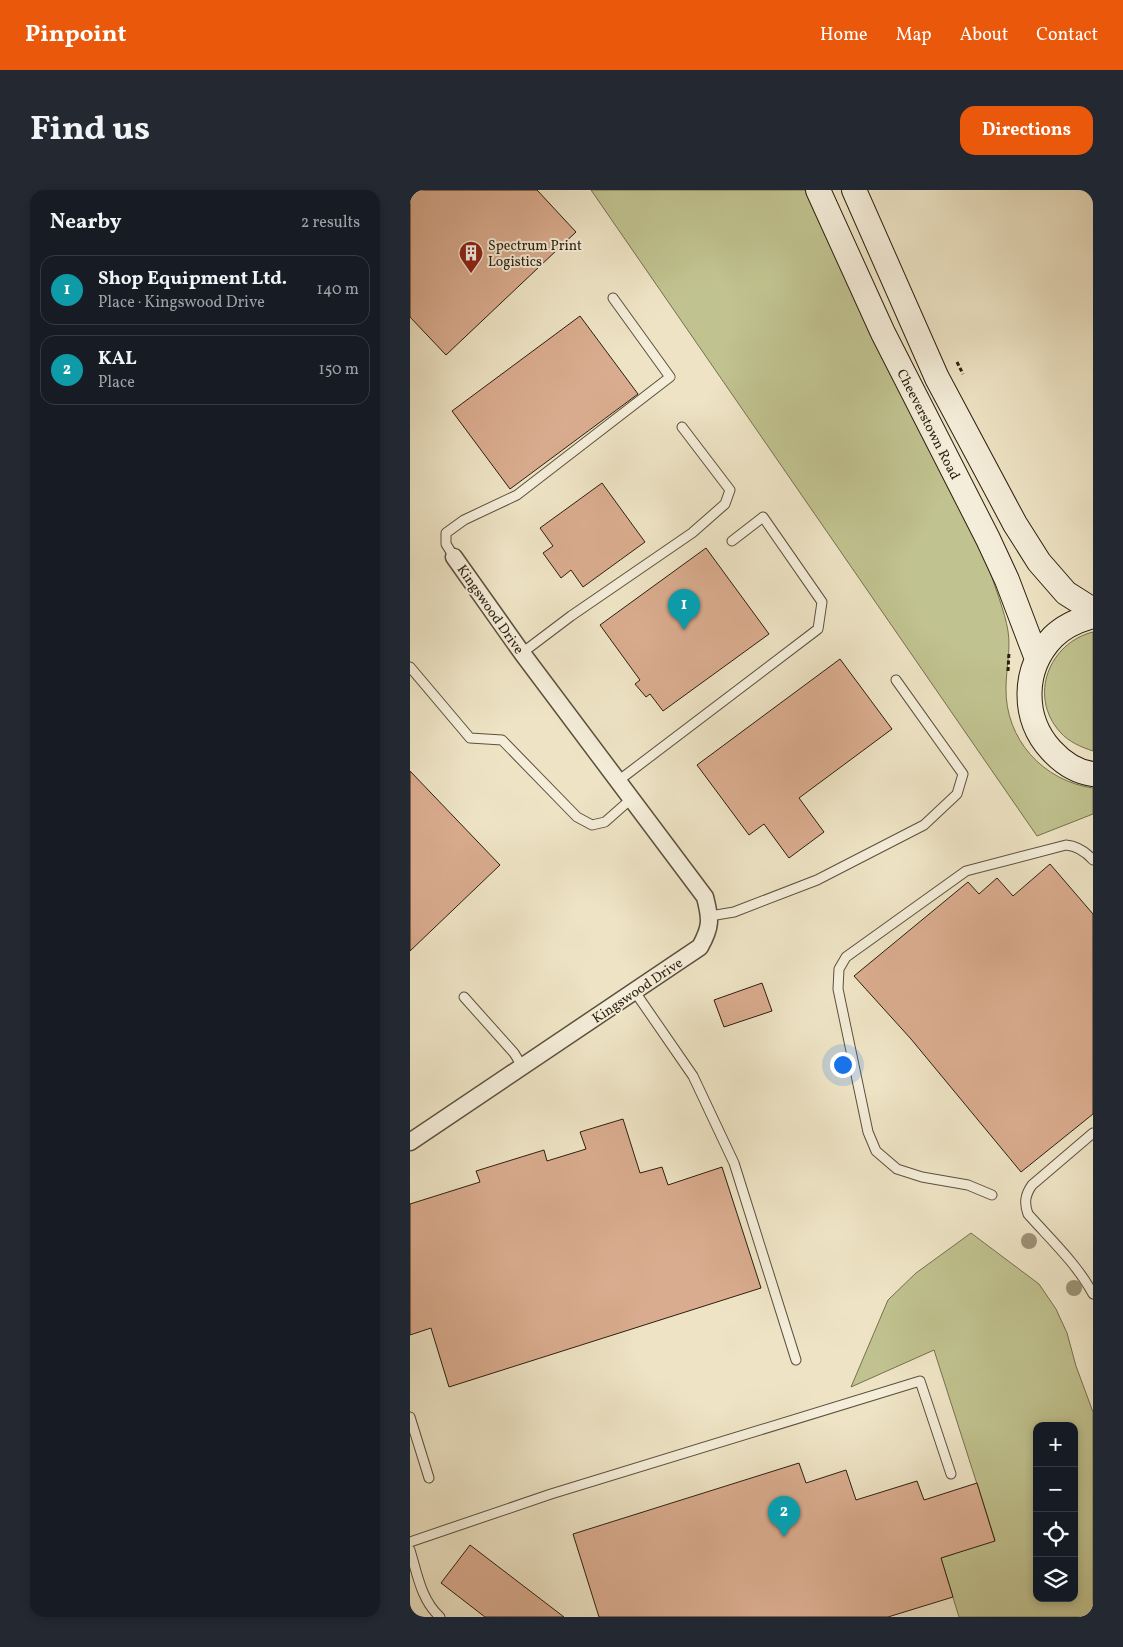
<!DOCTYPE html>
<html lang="en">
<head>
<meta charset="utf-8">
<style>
  body { margin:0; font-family:Vollkorn,serif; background:#242831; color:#f1f3f6 }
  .controls { position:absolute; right:15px; bottom:15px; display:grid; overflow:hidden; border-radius:10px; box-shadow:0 2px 8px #0003 }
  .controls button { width:45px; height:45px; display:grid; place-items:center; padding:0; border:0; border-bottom:1px solid #363941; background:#171b24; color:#f1f3f6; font:25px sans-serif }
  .you { position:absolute; left:432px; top:874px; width:18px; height:18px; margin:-12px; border:4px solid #fff; border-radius:50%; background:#1a73e8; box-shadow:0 0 0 8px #1a73e833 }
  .badge { display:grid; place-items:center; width:32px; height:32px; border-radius:50%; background:#ea580c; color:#fff; font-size:16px; font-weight:700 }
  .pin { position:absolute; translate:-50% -41px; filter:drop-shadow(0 1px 2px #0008) }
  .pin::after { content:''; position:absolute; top:26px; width:18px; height:15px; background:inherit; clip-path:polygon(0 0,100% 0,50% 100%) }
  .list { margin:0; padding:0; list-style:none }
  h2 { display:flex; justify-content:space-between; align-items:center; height:65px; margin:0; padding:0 20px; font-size:21px }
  h2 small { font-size:16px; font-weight:400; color:#9ea1a6 }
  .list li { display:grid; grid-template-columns:32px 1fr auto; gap:15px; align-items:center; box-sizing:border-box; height:70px; margin:0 10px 10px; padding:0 10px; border:1px solid #363941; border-radius:15px }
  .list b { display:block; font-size:19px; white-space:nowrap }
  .list p { margin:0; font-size:16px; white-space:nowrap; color:#9ea1a6 }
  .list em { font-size:16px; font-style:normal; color:#9ea1a6 }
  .icon { flex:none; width:28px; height:28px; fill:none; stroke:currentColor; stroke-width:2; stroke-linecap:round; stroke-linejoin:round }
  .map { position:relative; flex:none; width:683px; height:1427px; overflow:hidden; border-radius:15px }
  header { display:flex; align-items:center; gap:30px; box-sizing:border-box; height:70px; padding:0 25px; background:#ea580c; color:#fff }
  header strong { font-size:24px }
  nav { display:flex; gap:28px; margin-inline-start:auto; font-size:18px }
  .intro { display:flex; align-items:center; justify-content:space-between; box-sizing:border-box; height:120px; padding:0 30px }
  h1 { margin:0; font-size:35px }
  .button { padding:12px 22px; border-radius:15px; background:#ea580c; color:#fff; font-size:18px; font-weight:700 }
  main { display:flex; gap:30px; padding:0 30px }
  aside { flex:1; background:#171b24; border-radius:15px; box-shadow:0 2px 8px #0003 }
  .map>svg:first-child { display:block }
  .green { fill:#c0c28f; stroke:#76704e; fill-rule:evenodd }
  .building { fill:#daac8f; stroke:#2c1f0e }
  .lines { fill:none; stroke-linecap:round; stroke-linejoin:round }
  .service-casing { stroke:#5c503c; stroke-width:11 }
  .minor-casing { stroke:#5c503c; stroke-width:19 }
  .secondary-casing { stroke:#2c1f0e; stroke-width:26 }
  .path { stroke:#2c1f0e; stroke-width:3; stroke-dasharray:4 2.5; stroke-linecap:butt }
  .service { stroke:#f4edd9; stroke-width:9 }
  .minor { stroke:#f4edd9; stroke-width:16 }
  .secondary { stroke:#f4edd9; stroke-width:24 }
  .tree { fill:#9c9376 }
  .labels { text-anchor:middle; stroke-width:4; stroke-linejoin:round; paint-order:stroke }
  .poi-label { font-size:14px; fill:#2c1f0e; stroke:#f4edd9; text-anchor:start }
  .street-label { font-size:14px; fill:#2c1f0e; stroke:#f4edd9 }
</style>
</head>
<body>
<header>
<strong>Pinpoint</strong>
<nav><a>Home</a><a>Map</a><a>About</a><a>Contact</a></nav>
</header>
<div class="intro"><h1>Find us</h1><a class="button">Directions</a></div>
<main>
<aside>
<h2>Nearby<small>2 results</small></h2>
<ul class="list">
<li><span class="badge" style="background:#0f9aa8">1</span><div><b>Shop Equipment Ltd.</b><p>Place · Kingswood Drive</p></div><em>140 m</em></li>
<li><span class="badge" style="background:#0f9aa8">2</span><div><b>KAL</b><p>Place</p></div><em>150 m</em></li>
</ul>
</aside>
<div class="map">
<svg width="683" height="1427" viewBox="0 0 683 1427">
  <rect width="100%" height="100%" fill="#eee4c5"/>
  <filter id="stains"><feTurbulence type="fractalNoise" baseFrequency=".004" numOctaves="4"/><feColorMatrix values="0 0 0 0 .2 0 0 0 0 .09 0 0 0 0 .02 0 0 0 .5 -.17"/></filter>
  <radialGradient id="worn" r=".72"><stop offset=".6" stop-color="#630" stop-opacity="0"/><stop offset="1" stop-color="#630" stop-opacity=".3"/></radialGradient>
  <!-- green -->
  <path class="green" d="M181 0H396L578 375C584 395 595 422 598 441 601 460 596 479 596 498 595 549 633 591 683 598V624L627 646Z
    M683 442V561C671 557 659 552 650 542 618 506 639 453 683 442Z
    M561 1043 629 1094 646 1119 657 1143 666 1176 683 1222V1427H549L531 1368 585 1350 524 1160 441 1197 478 1110 506 1083ZM627 1236H664V1408H627Z"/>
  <!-- building -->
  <path class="building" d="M0 0H127L166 42 36 165 0 127Z
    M170 126 228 204 100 299 42 221Z
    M192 293 235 352 173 397 161 380 151 388 133 363 143 356 130 338Z
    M296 358 359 444 253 521 240 504 236 507 225 494 230 490 190 435Z
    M430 469 482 539 389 608 414 642 379 668 354 634 339 645 287 575Z
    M0 581 90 675 0 761Z
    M640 674 683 724V924L611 982 501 849 444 786 558 692 569 704 587 688 603 706Z
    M352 793 362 821 314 837 304 810Z
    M213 929 230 983 252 977 258 995 312 977 351 1098 39 1197 21 1138 0 1145V1014L70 992 66 981 134 960 137 971 176 959 170 942Z
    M389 1273 396 1293 436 1280 446 1310 507 1291 514 1310 567 1293 585 1351 531 1368 543 1407 478 1427H189L163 1344Z
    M60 1355 154 1427H75L31 1393Z"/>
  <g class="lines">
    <defs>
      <path id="service" d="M44 367 36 354V343L54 330 107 305 260 187 203 108
        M112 463 161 426 282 343 315 314 320 300 272 237
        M0 477 60 548 92 550 167 627 182 635 195 632 221 609
        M208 591 408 439 412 412 353 327 322 351
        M300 726 324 722 407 690 514 635 547 604 553 584 486 490
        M225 802 283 886 324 973 386 1170
        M54 807 104 863 112 876
        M683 943 622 995C615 1005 614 1013 618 1024 641 1050 667 1074 683 1104
        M582 1005 558 995 512 987 487 979 466 961 458 942 428 799 429 779 436 767 556 681 656 655C667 656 676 662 683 670
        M0 1227 19 1288
        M0 1352 141 1304 510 1191 541 1284
        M0 1360C7 1383 11 1410 30 1427"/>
      <path id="minor" d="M0 952 290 757C301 737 301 730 295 707L112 463 44 367"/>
      <path id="secondary" d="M408 0 473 143 578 349 597 390 627 469
        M444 0 527 188 605 334 629 372 656 403 683 420
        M683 426C668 430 654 436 643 447 612 479 612 528 641 560 652 572 667 582 683 584"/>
    </defs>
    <!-- service casing -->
    <use href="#service" class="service-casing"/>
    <!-- minor casing -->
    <use href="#minor" class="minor-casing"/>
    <!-- secondary casing -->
    <use href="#secondary" class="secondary-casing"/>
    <!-- path -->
    <path class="path" d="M547 172 553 184
      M598 481 599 462"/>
    <!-- service -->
    <use href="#service" class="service"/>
    <!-- minor -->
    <use href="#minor" class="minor"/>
    <!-- secondary -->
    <use href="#secondary" class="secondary"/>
  </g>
  <!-- trees -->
  <g class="tree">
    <circle cx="619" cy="1051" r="8"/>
    <circle cx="664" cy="1098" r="8"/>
  </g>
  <!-- icons -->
  <defs>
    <symbol id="building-pin" viewBox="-11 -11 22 30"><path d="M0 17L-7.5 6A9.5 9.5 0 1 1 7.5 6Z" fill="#8f2418" stroke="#f4edd9"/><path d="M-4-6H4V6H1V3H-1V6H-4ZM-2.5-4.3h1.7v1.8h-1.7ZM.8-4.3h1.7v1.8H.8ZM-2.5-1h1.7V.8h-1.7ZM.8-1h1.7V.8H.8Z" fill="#fff"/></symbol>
  </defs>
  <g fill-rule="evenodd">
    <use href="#building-pin" x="47" y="49" width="28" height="38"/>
  </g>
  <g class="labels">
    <!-- poi labels -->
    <g class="poi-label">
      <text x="78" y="60">Spectrum Print<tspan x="78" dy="16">Logistics</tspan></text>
    </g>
    <!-- street labels -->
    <g class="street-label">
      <text transform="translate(519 234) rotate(63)" y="5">Cheeverstown Road</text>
      <text transform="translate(81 419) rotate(55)" y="5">Kingswood Drive</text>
      <text transform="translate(227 800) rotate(-34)" y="5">Kingswood Drive</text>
    </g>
  </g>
  <rect width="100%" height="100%" filter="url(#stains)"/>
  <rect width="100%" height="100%" fill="url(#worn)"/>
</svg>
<div class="controls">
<button>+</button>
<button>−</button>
<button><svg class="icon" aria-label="locate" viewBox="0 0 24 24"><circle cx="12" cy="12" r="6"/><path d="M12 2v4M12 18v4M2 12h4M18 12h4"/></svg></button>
<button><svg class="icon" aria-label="layers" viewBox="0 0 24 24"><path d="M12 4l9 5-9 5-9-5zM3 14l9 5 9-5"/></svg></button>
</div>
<div class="you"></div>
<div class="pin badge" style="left:274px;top:440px;background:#0f9aa8">1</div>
<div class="pin badge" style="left:374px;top:1347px;background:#0f9aa8">2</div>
</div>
</main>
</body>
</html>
